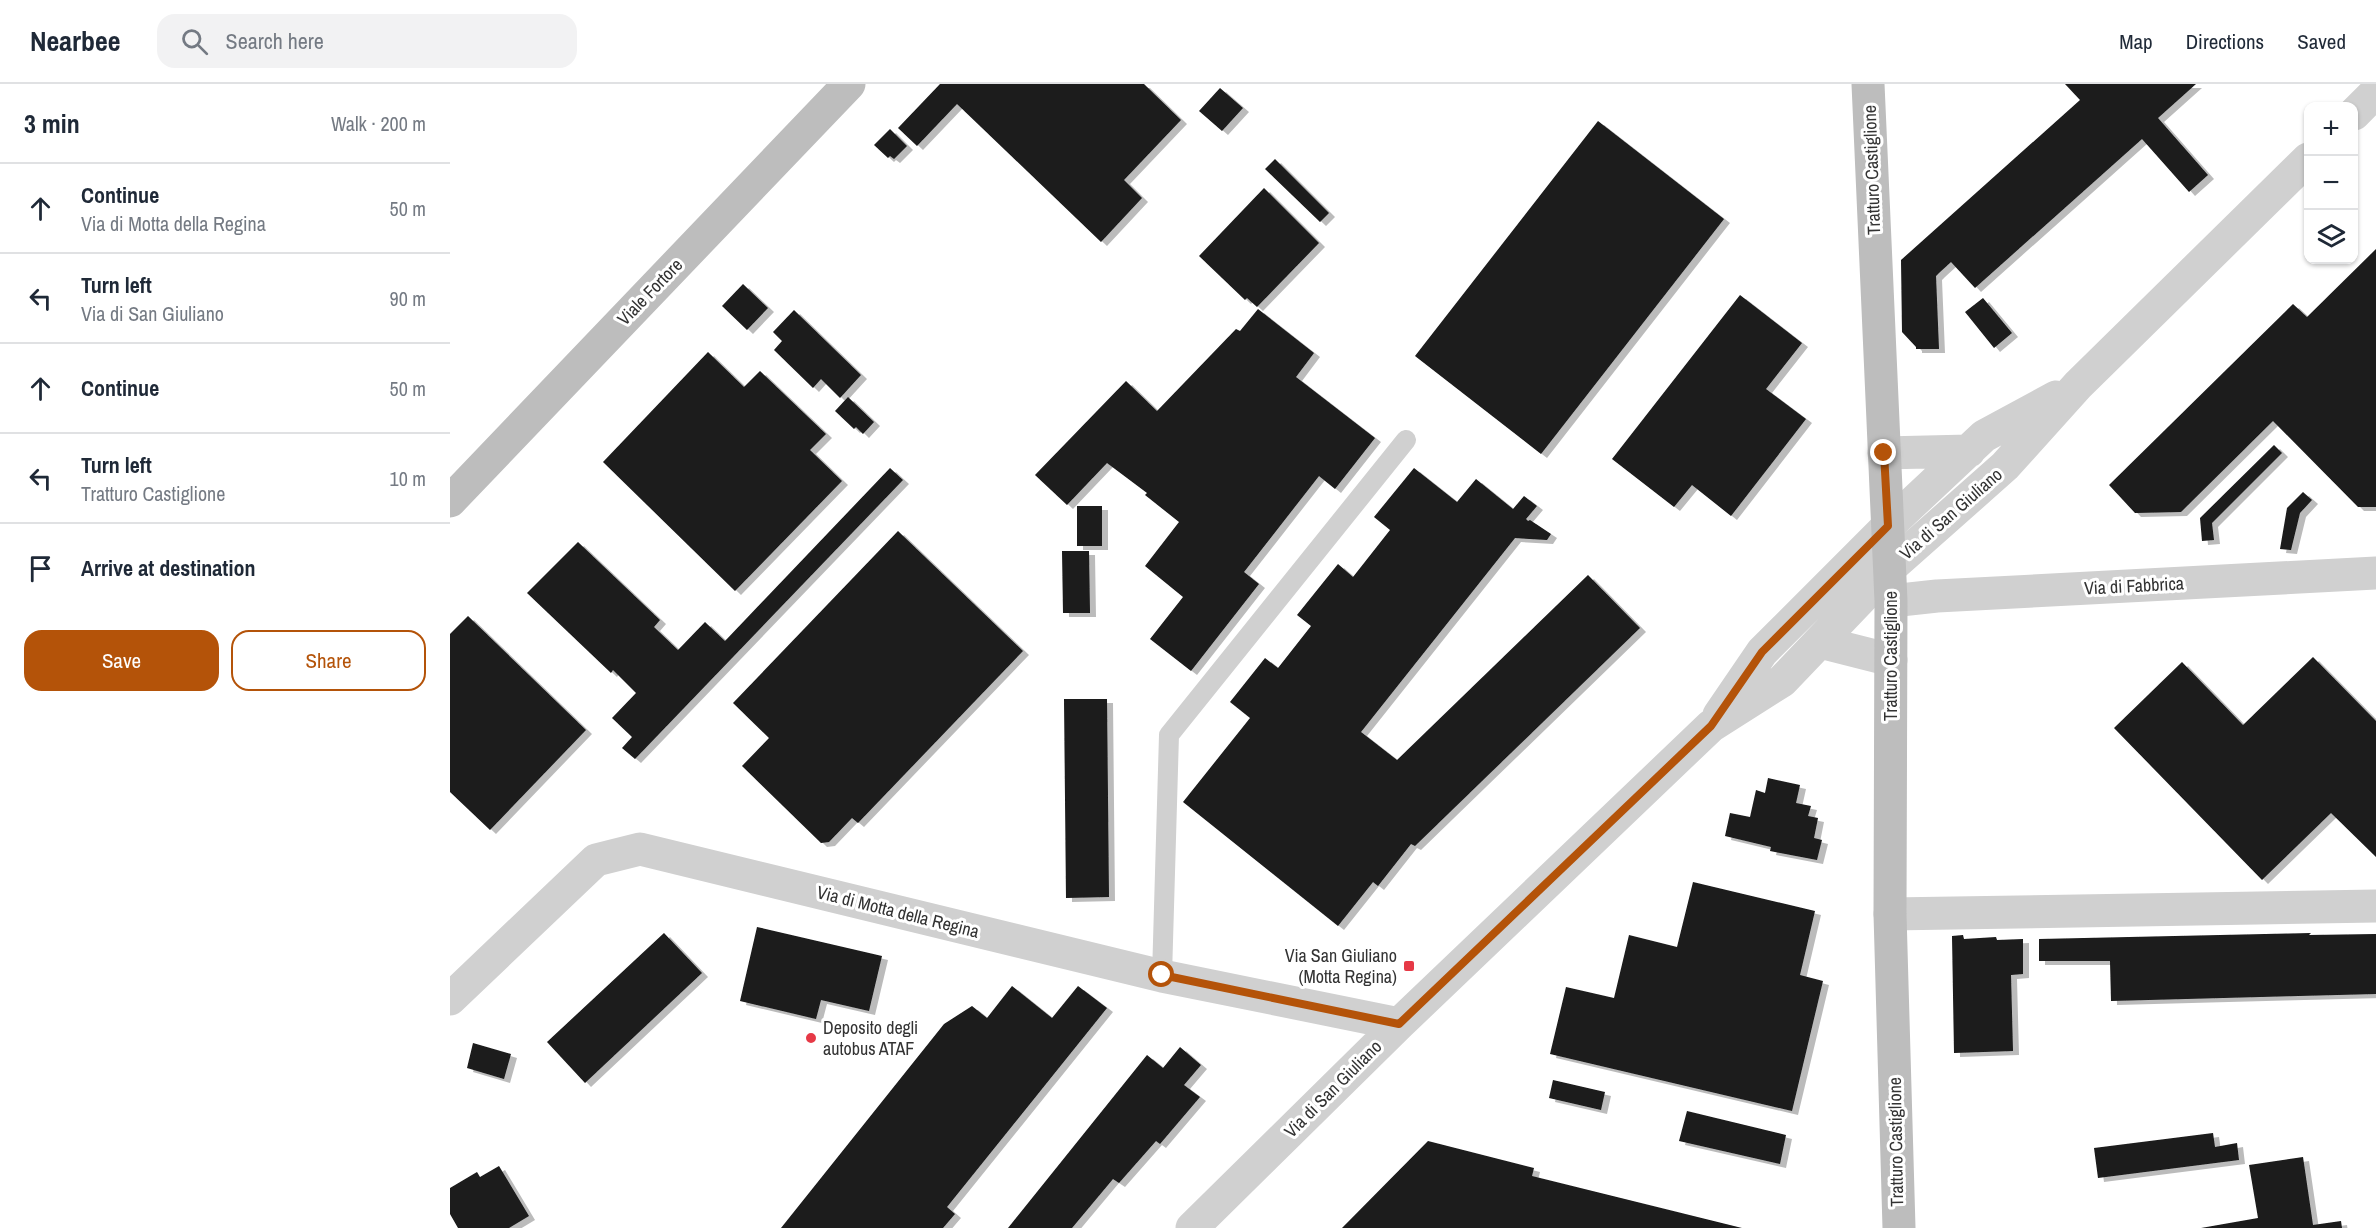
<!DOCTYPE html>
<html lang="en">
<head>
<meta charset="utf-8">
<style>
  body { margin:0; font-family:"Archivo Narrow",sans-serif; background:#f2f2f3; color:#1f2937 }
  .controls { position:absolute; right:18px; top:18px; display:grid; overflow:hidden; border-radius:12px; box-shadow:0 2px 4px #0004 }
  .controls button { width:54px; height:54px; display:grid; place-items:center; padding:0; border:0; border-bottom:2px solid #e0e1e3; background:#fff; color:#1f2937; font:30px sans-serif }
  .stop { position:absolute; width:18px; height:18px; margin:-14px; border:4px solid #b45309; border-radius:50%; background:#fff }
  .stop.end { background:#b45309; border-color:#fff; box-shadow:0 2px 6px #0008 }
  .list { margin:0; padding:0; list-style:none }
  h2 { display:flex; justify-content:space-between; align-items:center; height:78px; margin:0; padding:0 24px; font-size:26px }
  h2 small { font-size:20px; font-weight:400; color:#747a83 }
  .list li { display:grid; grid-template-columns:39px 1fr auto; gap:18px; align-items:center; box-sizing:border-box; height:90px; padding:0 24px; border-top:2px solid #e0e1e3 }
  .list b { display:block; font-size:22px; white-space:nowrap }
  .list p { margin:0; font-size:20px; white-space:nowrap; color:#747a83 }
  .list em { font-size:20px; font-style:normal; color:#747a83 }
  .actions { display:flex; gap:12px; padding:18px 24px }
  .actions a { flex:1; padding:14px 0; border:2px solid #b45309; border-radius:18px; text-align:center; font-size:21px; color:#b45309 }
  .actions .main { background:#b45309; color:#fff }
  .icon { flex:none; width:33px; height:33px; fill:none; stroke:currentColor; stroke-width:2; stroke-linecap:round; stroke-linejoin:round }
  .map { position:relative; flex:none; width:1926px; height:1144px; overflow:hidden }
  header { display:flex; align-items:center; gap:36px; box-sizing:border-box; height:84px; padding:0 30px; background:#fff; border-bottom:2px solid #e0e1e3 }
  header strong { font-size:28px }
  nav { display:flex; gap:33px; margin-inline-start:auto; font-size:21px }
  .search { width:420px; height:54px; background:#f2f2f3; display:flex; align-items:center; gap:15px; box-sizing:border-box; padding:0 21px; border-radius:18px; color:#747a83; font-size:22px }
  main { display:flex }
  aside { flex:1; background:#fff }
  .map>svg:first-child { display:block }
  .building { fill:#1a1a1a; filter:url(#shadow) }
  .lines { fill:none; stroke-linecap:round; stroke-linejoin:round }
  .lane { stroke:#d0d0d0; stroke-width:20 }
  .street { stroke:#d0d0d0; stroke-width:33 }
  .secondary { stroke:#bdbdbd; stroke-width:33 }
  .route { stroke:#b45309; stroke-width:8 }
  .poi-dot { fill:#e63946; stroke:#fff; stroke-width:2 }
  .labels { text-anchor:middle; stroke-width:6; stroke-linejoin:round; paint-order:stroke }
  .street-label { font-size:18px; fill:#333; stroke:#fff }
  .poi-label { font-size:18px; fill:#333; stroke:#fff; text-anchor:end }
</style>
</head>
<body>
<header>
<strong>Nearbee</strong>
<div class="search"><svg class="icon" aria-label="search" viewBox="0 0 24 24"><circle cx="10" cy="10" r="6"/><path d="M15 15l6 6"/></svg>Search here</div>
<nav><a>Map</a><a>Directions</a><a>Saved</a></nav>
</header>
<main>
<aside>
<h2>3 min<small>Walk · 200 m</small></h2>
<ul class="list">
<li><svg class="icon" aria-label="ahead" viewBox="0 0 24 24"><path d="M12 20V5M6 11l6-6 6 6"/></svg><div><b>Continue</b><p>Via di Motta della Regina</p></div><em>50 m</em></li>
<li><svg class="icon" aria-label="left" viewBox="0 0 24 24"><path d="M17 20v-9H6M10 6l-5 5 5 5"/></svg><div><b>Turn left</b><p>Via di San Giuliano</p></div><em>90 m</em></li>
<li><svg class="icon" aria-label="ahead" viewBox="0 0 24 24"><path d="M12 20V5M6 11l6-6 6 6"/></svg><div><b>Continue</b></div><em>50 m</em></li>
<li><svg class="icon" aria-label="left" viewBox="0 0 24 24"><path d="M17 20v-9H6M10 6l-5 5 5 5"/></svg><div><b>Turn left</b><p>Tratturo Castiglione</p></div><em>10 m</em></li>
<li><svg class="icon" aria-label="arrive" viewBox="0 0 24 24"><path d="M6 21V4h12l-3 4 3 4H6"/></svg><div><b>Arrive at destination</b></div></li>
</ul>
<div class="actions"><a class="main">Save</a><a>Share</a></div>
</aside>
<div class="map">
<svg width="1926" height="1144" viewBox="0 0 1926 1144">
  <defs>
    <filter id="shadow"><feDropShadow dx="6" dy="4" stdDeviation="0" flood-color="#0004"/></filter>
  </defs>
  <rect width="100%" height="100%" fill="#fff"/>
  <!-- building -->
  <path class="building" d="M490 0H694L731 36 674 96 692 114 651 158 507 20 467 62 448 44Z
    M1615 0H1746L1708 34 1758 91 1739 108 1692 55 1525 204 1501 178 1489 189 1486 192 1489 265H1466V263L1452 248 1451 176 1630 16Z
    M770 4 793 24 772 47 749 27Z
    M1148 37 1274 135 1091 370 965 272Z
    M440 45 457 62 444 75 440 72 438 74 424 61Z
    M825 75 879 129 870 138 815 85Z
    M814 104 869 159 807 223 797 214 795 216 749 172Z
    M1926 165V423H1908L1823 337 1731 428 1685 429 1659 401 1843 220 1857 233Z
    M293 200 318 224 297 246 272 222Z
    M1290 211 1352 259 1316 305 1356 335 1281 432 1242 401 1224 423 1162 375Z
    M1533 214 1562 249 1544 264 1515 228Z
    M808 225 864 269 846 293 925 354 885 405 869 392 794 488 809 500 741 587 700 555 733 513 695 482 729 438 695 411 697 409 657 379 617 421 585 391 676 297 707 327 786 245 790 247Z
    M344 226 411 291 390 314 371 295 363 304 324 266 332 257 323 248Z
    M258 268 294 303 310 287 376 350 360 366 392 397 285 507 153 378Z
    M398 313 424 338 413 350 406 343 404 345 385 327Z
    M1824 361 1832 369 1762 439 1764 456 1752 457 1750 434Z
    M440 384 453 396 185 675 172 664 182 653 162 634 186 609 163 586 161 589 77 509 128 458 210 536 204 543 228 566 255 538 275 557Z
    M964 384 1007 418 1026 395 1063 425 1074 412 1087 422 1076 435 1078 437 1080 436 1101 450 1097 456 1065 454 911 648 947 676 1138 491 1190 544 965 762 961 760 928 802 923 798 888 842 733 718 800 634 780 618 815 574 828 584 861 542 847 531 888 480 903 493 940 446 924 433Z
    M1853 408 1862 416 1850 429 1841 466 1830 465 1837 424Z
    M627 422H652V462H627Z
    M448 447 573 567 408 739 402 734 379 758 371 759 292 682 319 654 283 619Z
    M612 467H639L640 529H613Z
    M18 532 136 646 40 746 0 708V550Z
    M1863 573 1926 637V773L1881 729 1812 796 1664 644 1732 578 1793 641Z
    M614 615H657L659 813 616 814Z
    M1318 694 1350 701 1346 719 1361 722 1358 732 1368 734 1364 754 1372 756 1367 776 1320 767 1321 763 1275 752 1280 729 1300 733 1306 706 1315 709Z
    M1243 798 1365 827 1350 891 1373 897 1342 1027 1100 970 1116 903 1164 914 1179 851 1227 863Z
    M307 843 432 872 419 927 371 916 366 935 290 917Z
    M214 849 252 889 135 999 97 958Z
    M1861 849 1859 851 1926 850V910L1661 917 1660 877H1589V855Z
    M1513 851 1514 855 1546 853 1547 856 1573 855V890L1561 891 1563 967 1504 969 1502 852Z
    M562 902 602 934 628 902 657 924 497 1123 505 1130 493 1144H331L494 940 522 922 537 934Z
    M23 959 61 970 54 995 17 984Z
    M730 963 751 981 734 1001 750 1013 710 1060 706 1057 669 1099 663 1095 622 1144H558L697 971 713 984Z
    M1103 996 1155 1008 1151 1026 1099 1014Z
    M1237 1027 1336 1051 1330 1080 1229 1057Z
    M1763 1049 1765 1063 1787 1059 1789 1076 1648 1094 1644 1064Z
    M978 1057 1084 1084 1082 1092 1292 1144H892Z
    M1853 1073 1863 1141 1891 1137 1892 1144H1751L1808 1134 1799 1081Z
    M49 1082 79 1132 59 1144H8L0 1130V1104L27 1088 30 1093Z"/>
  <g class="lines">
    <!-- lane -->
    <path class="lane" d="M712 892 719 651 956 356"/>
    <!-- street -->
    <path class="street" d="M1904 30 1926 8
      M1434 369 1519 367
      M1441 517 1487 512 1926 489
      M1370 558 1441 576
      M1269 631 1312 568 1438 442 1534 352 1606 313
      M1440 830 1926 822
      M0 915 146 776 190 765 712 892 949 940
      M742 1144 949 940 1261 642 1332 597 1440 484 1555 382 1628 301 1858 75"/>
    <!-- secondary -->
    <path class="secondary" d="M1418 0 1441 517 1440 830 1449 1144
      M0 417 399 0"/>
  </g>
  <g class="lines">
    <!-- route -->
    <path class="route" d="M712 891 949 940 1261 642 1312 568 1438 442 1434 369"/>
  </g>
  <!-- markers -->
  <g class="poi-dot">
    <rect x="953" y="876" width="12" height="12" rx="3"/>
    <circle cx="361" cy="954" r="6"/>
  </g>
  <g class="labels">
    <!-- street labels -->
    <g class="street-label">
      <text transform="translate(1422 86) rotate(-92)" y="6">Tratturo Castiglione</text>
      <text transform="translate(200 208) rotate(-46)" y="6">Viale Fortore</text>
      <text transform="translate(1501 430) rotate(-41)" y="6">Via di San Giuliano</text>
      <text transform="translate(1684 502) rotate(-3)" y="6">Via di Fabbrica</text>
      <text transform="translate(1441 572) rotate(-90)" y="6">Tratturo Castiglione</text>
      <text transform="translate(448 828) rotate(14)" y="6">Via di Motta della Regina</text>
      <text transform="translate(883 1005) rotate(-45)" y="6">Via di San Giuliano</text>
      <text transform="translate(1446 1058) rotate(-91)" y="6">Tratturo Castiglione</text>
    </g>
    <!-- poi labels -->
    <g class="poi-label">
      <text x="947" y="878">Via San Giuliano<tspan x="947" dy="21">(Motta Regina)</tspan></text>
      <text x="373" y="950" text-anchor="start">Deposito degli<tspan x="373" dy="21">autobus ATAF</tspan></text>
    </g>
  </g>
</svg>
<div class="controls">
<button>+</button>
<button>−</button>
<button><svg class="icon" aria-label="layers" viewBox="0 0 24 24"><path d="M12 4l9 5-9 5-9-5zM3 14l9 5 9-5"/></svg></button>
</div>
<div class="stop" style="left:712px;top:891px"></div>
<div class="stop end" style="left:1434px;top:369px"></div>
</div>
</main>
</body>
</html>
